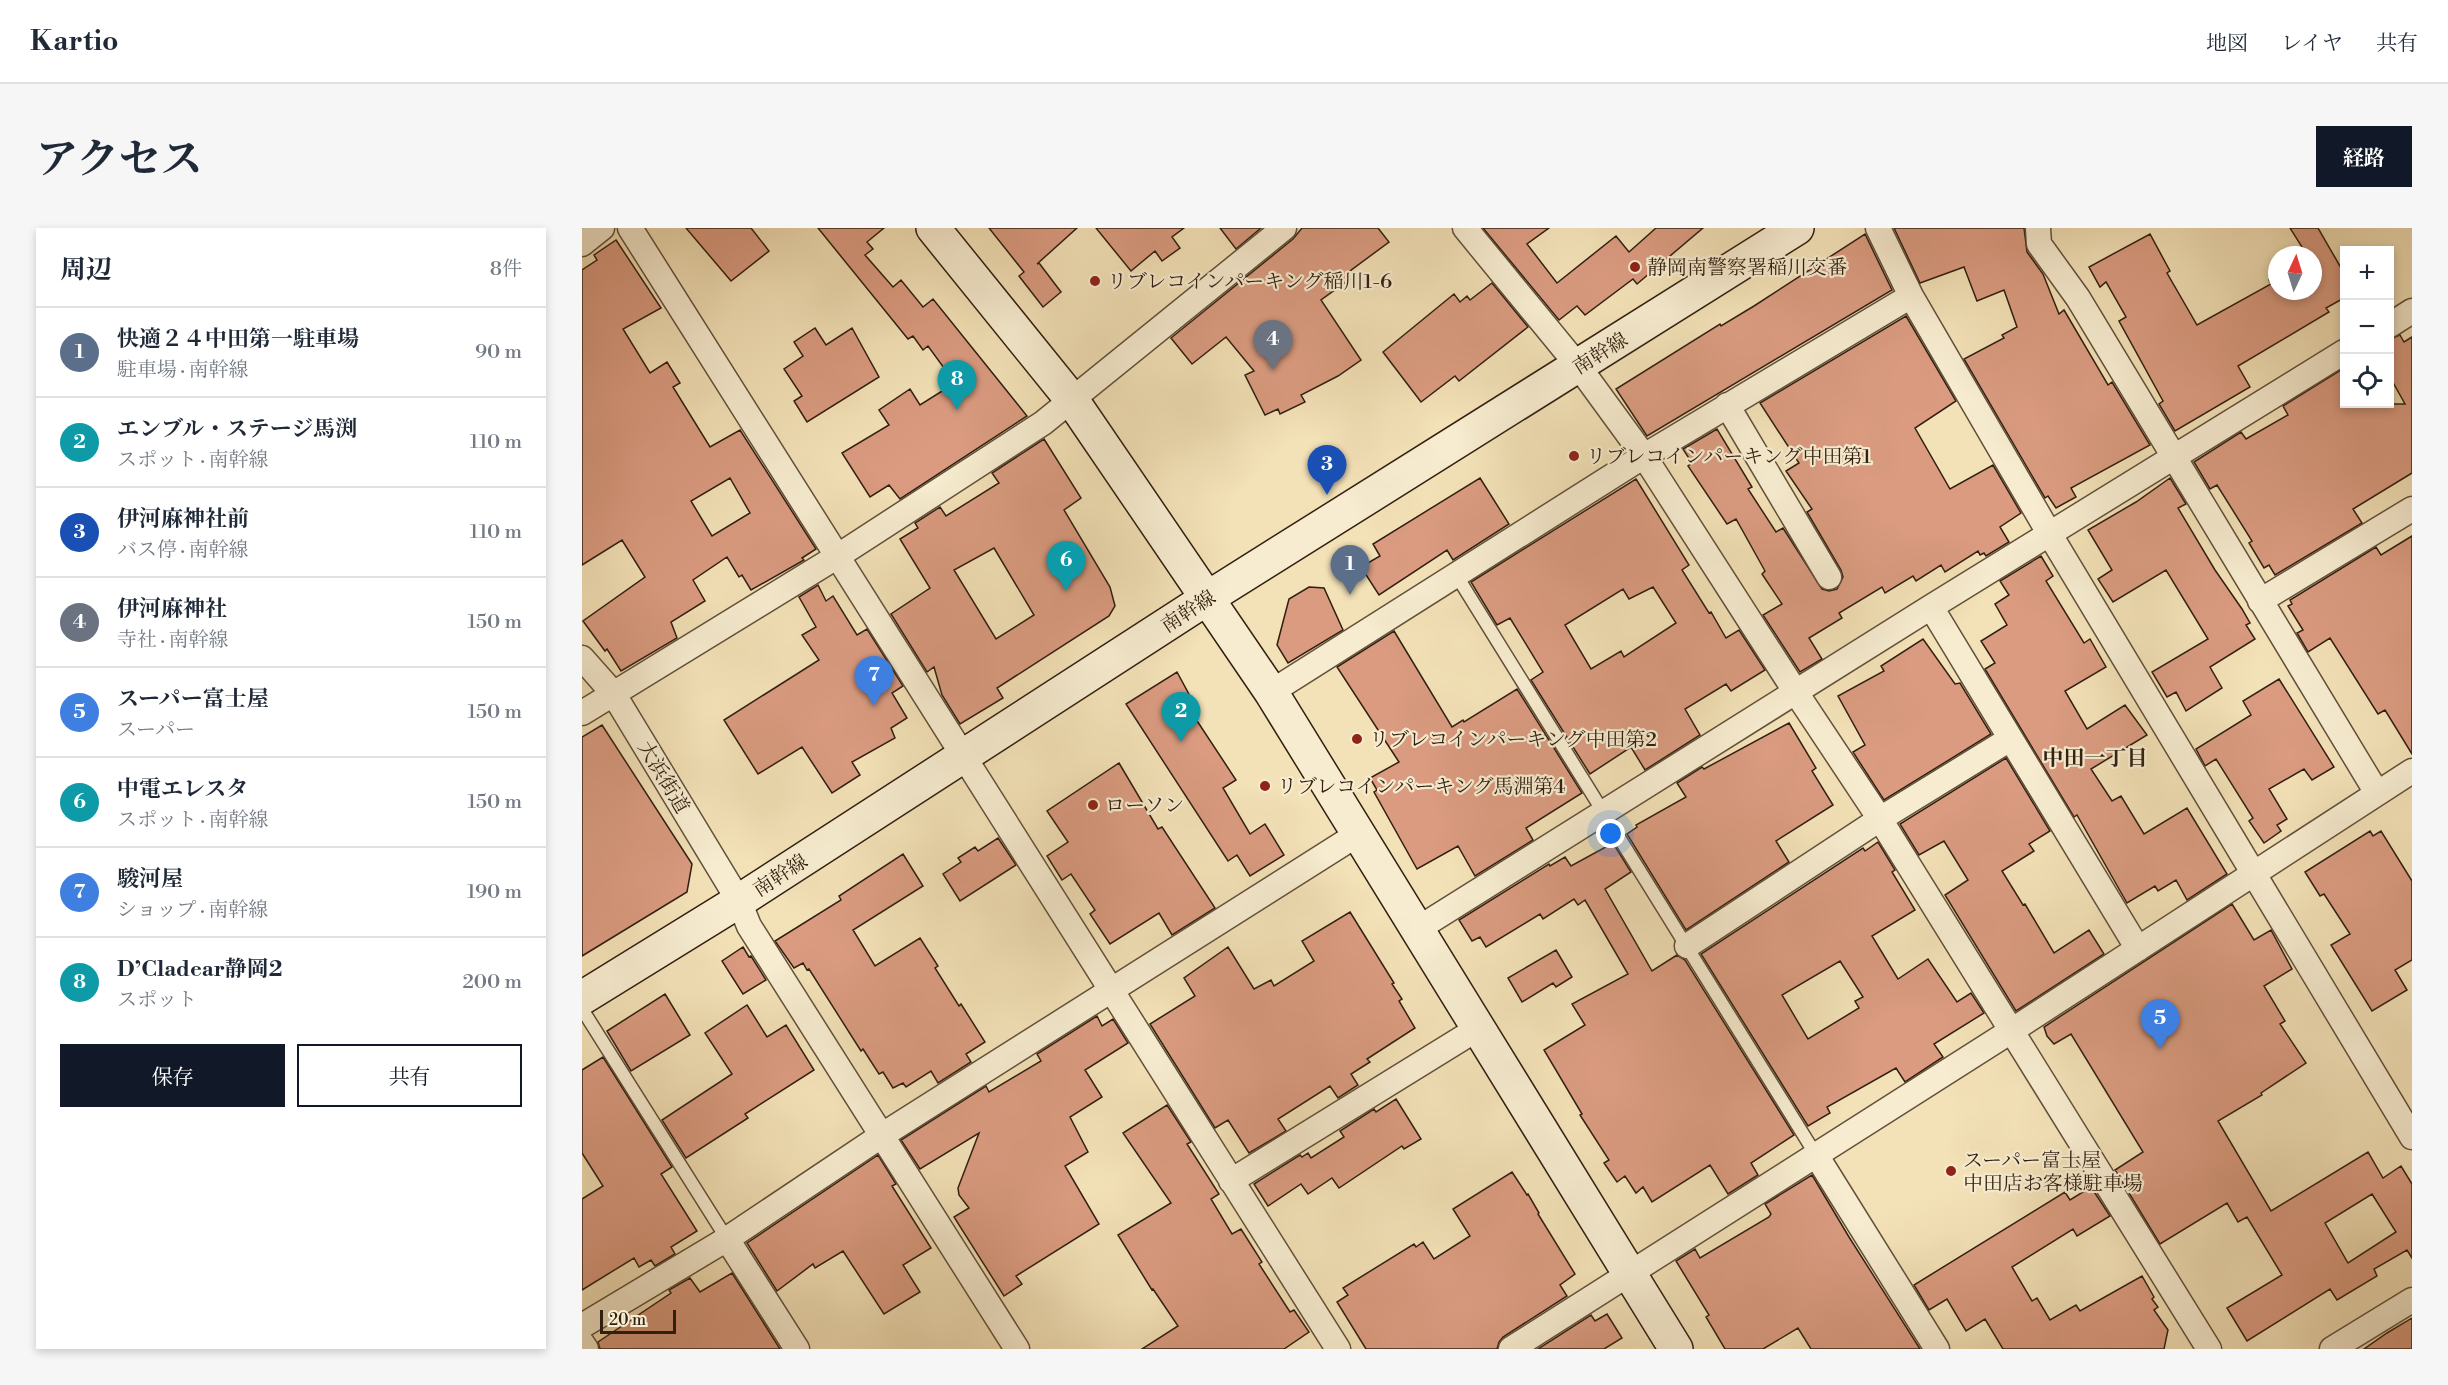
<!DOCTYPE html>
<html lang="ja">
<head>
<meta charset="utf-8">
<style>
  body { margin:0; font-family:"Libre Bodoni","Noto Serif JP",serif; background:#f6f6f7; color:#1f2937 }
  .controls { position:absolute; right:18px; top:18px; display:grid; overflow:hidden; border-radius:0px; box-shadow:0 3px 9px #0003 }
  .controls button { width:54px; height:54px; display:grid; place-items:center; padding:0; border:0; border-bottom:2px solid #e0e1e3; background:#fff; color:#1f2937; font:30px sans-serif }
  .compass { position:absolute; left:1686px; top:18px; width:54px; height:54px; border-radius:50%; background:#fff; box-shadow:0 3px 9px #0003; rotate:4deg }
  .scale { position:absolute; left:18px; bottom:15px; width:76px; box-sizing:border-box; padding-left:6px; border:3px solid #311f10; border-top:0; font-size:16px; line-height:21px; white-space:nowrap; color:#311f10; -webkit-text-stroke:4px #f7ecd0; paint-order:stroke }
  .you { position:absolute; left:1029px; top:606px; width:21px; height:21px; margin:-15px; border:4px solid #fff; border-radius:50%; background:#1a73e8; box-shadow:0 0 0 9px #1a73e833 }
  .badge { display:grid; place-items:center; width:39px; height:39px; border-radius:50%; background:#111827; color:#fff; font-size:20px; font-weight:700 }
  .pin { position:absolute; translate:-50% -50px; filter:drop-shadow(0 2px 3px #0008) }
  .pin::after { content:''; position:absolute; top:32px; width:21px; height:18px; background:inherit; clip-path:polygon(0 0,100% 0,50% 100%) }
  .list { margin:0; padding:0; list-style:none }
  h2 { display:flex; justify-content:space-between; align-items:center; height:78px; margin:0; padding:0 24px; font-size:26px }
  h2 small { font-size:20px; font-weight:400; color:#747a83 }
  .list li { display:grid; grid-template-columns:39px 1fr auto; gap:18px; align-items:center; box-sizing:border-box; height:90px; padding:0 24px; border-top:2px solid #e0e1e3 }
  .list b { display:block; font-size:22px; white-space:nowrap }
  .list p { margin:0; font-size:20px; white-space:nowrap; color:#747a83 }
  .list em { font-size:20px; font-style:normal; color:#747a83 }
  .actions { display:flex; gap:12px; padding:18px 24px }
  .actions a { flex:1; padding:14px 0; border:2px solid #111827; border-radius:0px; text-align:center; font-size:21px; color:#111827 }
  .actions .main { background:#111827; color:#fff }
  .icon { flex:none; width:33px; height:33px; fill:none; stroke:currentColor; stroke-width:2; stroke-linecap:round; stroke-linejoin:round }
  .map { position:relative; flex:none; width:1830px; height:1121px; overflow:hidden; border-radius:0px }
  header { display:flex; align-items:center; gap:36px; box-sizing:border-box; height:84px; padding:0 30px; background:#fff; border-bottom:2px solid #e0e1e3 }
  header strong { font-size:28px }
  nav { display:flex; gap:33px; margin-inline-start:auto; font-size:21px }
  .intro { display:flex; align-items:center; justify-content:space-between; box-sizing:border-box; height:144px; padding:0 36px }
  h1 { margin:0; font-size:42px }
  .button { padding:15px 27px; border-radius:0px; background:#111827; color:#fff; font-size:21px; font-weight:700 }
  main { display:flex; gap:36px; padding:0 36px }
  aside { flex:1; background:#fff; border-radius:0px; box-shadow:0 3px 9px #0003 }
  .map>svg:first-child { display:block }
  .building { fill:#da9b80; stroke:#311f10; stroke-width:1.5; fill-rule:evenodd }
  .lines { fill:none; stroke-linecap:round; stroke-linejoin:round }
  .lane-casing { stroke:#62503a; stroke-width:15 }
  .street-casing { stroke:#62503a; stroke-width:27 }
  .secondary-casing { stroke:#311f10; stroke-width:36 }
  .lane { stroke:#f7ecd0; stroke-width:12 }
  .street { stroke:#f7ecd0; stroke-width:24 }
  .secondary { stroke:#f7ecd0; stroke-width:33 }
  .poi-dot { fill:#8f2418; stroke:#f7ecd0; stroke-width:2 }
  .labels { text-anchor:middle; stroke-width:4.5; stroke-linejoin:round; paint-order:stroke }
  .poi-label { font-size:20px; fill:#311f10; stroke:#f7ecd0; text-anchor:start }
  .street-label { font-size:20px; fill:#311f10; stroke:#f7ecd0 }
  .neighbourhood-label { font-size:21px; font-weight:bold; fill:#311f10; stroke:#f7ecd0 }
</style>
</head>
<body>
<header>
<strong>Kartio</strong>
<nav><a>地図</a><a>レイヤ</a><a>共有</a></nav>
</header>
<div class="intro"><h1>アクセス</h1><a class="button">経路</a></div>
<main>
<aside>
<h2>周辺<small>8件</small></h2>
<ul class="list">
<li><span class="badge" style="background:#5c6f8a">1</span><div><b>快適２４中田第一駐車場</b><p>駐車場 · 南幹線</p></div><em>90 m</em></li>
<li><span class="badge" style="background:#0f9aa8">2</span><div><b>エンブル・ステージ馬渕</b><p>スポット · 南幹線</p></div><em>110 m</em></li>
<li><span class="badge" style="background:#1a4fb4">3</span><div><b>伊河麻神社前</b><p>バス停 · 南幹線</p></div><em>110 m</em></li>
<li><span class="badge" style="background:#6b7280">4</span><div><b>伊河麻神社</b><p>寺社 · 南幹線</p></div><em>150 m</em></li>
<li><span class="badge" style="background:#3f7fe0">5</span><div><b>スーパー富士屋</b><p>スーパー</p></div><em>150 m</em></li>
<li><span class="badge" style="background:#0f9aa8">6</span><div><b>中電エレスタ</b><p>スポット · 南幹線</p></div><em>150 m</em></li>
<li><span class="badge" style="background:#3f7fe0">7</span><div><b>駿河屋</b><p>ショップ · 南幹線</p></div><em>190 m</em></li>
<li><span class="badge" style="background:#0f9aa8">8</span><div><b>D’Cladear静岡2</b><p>スポット</p></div><em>200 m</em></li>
</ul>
<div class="actions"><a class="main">保存</a><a>共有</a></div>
</aside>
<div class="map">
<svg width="1830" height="1121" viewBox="0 0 1830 1121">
  <rect width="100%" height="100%" fill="#f3e1b7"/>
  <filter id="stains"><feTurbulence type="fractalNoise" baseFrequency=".00333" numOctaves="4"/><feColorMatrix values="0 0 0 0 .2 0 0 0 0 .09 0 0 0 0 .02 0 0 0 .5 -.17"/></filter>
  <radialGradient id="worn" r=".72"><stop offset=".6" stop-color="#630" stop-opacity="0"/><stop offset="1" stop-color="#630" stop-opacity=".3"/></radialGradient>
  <!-- building -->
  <path class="building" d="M104 0H169L187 23 149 53Z
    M236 0H302L285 14 291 21 283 27 311 59 319 52 341 79 351 71 445 188 318 271 307 257 288 269 260 225 307 197 297 182 328 161 338 177 373 155 346 118 341 122 331 108 326 111Z
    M407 0H495L455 36 457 35 479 64 461 79 437 48 442 44Z
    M514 0H602L590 9 598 20 580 33 573 23 549 43Z
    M638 0H679L654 21Z
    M720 0H796L807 14 764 46 768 51 739 72 779 132 756 148 719 167 723 174 698 186 696 181 683 187 663 147 672 143 644 109 610 136 589 110 711 11Z
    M901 0H967L945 16 975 55 1034 8 1047 24 1074 0H1121L1055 56 1051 51 1003 87 995 78 977 92Z
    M1312 0H1442L1445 24 1461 46 1477 86 1482 82 1526 157 1530 154 1568 217 1489 260 1494 269 1474 280 1466 268 1463 270 1382 131 1422 110 1420 107 1435 99 1422 62 1395 73 1382 39 1338 55Z
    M1708 0H1736L1762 45V70L1744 80 1747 84 1656 138 1668 159 1593 203 1577 176 1581 173 1537 93 1544 89 1524 54 1518 59 1507 39 1568 6 1588 43 1585 45 1615 97 1689 56 1687 52 1695 47V63H1731V27H1725Z
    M1283 6 1310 62 1065 208 1034 161 1138 96 1139 98 1172 78Z
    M34 12 79 80 41 101 68 145 85 134 98 155 91 159 128 219 158 202 234 321 220 330 222 332 169 362 160 347 157 349 145 329 111 352 123 373 89 394 95 410 39 443 25 421 23 423 1 393 63 349 40 312 0 337V42L15 32 12 27ZM148 250 168 285 130 308 109 273Z
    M910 55 946 99 877 153 873 148 839 174 801 124 872 66 878 74 885 68 888 72Z
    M1324 88 1374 173 1333 200 1368 261 1411 237 1439 285 1418 299 1427 314 1404 328 1402 325 1398 327 1396 323 1363 344 1359 337 1334 353 1331 348 1303 365 1300 359 1257 385 1260 390 1227 410 1240 431 1218 444 1181 387 1200 376 1180 346 1183 343 1154 291 1145 296 1106 238 1110 235 1101 221 1135 201 1170 259 1166 261 1194 304 1201 300 1240 361 1247 363 1255 361 1261 349 1259 342 1225 284 1230 281 1204 243 1217 235 1178 175Z
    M233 100 244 117 270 100 297 149 225 194 212 173 220 168 202 141 221 128 212 114Z
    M1818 107 1822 114 1830 109V245L1771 281 1780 295 1693 347 1687 337 1682 340 1667 315 1670 313 1635 257 1628 261 1612 234 1659 204 1664 211 1706 187 1701 178 1762 140V176H1823L1808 149V111Z
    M462 211 499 270 482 282 528 359 533 378 527 388 415 460 421 470 378 496 360 467 352 439 345 444 309 386 348 360 318 311 336 300 333 295 358 279 364 288 417 255 410 245ZM412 320 452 387 414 411 372 342Z
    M898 250 927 296 871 332 865 322 797 367 779 339 798 328 791 316Z
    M1588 250 1604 276 1596 280 1633 342 1660 381 1668 395 1664 397 1673 411 1628 439 1640 460 1604 483 1594 464 1585 469 1570 444 1626 411 1584 342 1531 374 1516 351 1530 342 1506 302 1554 274Z
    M1054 251 1107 337 1100 342 1127 385 1129 384 1144 410 1157 402 1183 442 1149 463 1144 456 1103 481 1118 507 1063 542 1049 519 1008 546 949 452 961 444 928 390 915 397 889 354ZM1071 359 1094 395 1042 429 1039 423 1009 441 983 397 1041 361 1047 371Z
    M1830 308V526L1803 482 1796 486 1748 410 1726 424 1715 405 1721 402 1706 378 1710 376 1708 372 1794 319 1799 327Z
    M1459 328 1471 348 1464 353 1502 415 1508 411 1524 439 1483 463 1505 501 1543 477 1565 507 1509 541 1530 573 1539 568 1562 606 1605 580 1645 646 1605 672 1594 652 1576 663 1573 658 1545 675 1495 587 1492 589 1403 441 1413 435 1399 413 1425 397 1413 376 1427 367 1418 353Z
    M236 357 244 373 251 368 275 407 285 401 321 458 310 465 325 490 309 500 313 510 270 534 278 547 250 565 220 519 176 546 142 492 237 432 220 407 234 399 217 369Z
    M727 359 742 360 761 402 706 435 695 417 707 371Z
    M812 403 870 499 881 492 882 494 935 461 1000 565 944 600 951 612 893 648 876 618 835 641 792 564 795 562 788 550 817 534 755 439Z
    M1341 411 1373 456 1378 455 1409 506 1302 572 1271 524 1283 517 1256 468 1302 443 1299 438Z
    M595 444 609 470 602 473 654 552 641 560 668 606 683 596 702 627 668 648 655 627 646 633 544 476Z
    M1697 451 1752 539 1730 552 1722 541 1687 561 1705 591 1695 597 1699 603 1682 615 1667 593 1671 590 1634 531 1623 538 1614 521 1669 487 1661 473Z
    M1207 495 1234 540 1230 543 1251 577 1194 613 1207 634 1104 702 1045 606 1055 599 1054 597 1104 569 1095 555 1120 539 1122 541Z
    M20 497 110 636 105 664 0 728V509Z
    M1424 530 1468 603 1447 616 1452 623 1420 643 1441 677 1443 676 1472 725 1507 702 1522 726 1434 783 1363 667 1386 652 1362 613 1337 627 1318 596Z
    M537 535 576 601 580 599 633 680 590 707 577 685 528 716 508 686 513 682 489 646 480 652 465 628 486 614 465 583Z
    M1788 603 1791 608 1799 603 1830 653V732L1813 742 1825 762 1790 783 1749 717 1768 706 1742 666 1738 668 1723 644Z
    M416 610 434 637 378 673 361 646 379 634 376 630 393 619 396 623Z
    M1296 614 1313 642 1310 644 1333 682 1290 708 1316 751 1346 731 1375 774 1389 765 1402 785 1352 816 1361 829 1323 854 1314 840 1245 879 1248 885 1226 898 1119 726 1281 620 1283 623ZM1258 733 1281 769 1273 773 1277 780 1226 811 1200 767Z
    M1031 615 1049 644 1023 661 1070 743 1095 727 1103 732 1212 907 1169 935 1176 947 1146 966 1128 937 1070 974 1061 959 1054 965 1043 948 1035 954 1022 935 1027 932 998 887 1000 886 962 822 1003 797 990 776 1046 746 1003 672 996 677 992 671 961 691 958 686 904 719 898 709 890 713 877 692 967 636 968 638 983 629 989 638Z
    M321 626 341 658 271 702 293 738 338 710 356 738 353 740 377 778 379 776 403 814 384 826 389 834 356 855 349 843 324 859 321 855 311 860 301 844 297 846 281 821 279 823 227 741 225 742 221 735 212 740 193 713 259 672 257 668Z
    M1650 676 1672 712 1689 702 1710 741 1682 758 1703 793 1698 796 1724 835 1679 865 1680 867 1636 893 1689 983 1786 924 1801 950 1819 938 1830 956V1030L1825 1022 1792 1041 1795 1048 1755 1072 1748 1061 1665 1113 1645 1080 1700 1047 1665 989 1656 994 1645 975 1578 1016 1533 942 1561 924 1489 806 1472 816 1465 808 1462 799ZM1790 966 1814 1004 1766 1035 1743 995Z
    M768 684 812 755 810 756 820 771 817 773 833 800 785 831 788 834 769 846 776 857 756 870 748 858 696 891 704 903 667 925 646 892 633 900 568 796 613 768 602 750 646 719 672 761 689 752 692 758 732 733 720 713Z
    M161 719 167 729 169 728 184 752 161 766 140 733Z
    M974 722 990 749 974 759 971 755 940 774 926 750Z
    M83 766 108 807 49 843 25 803Z
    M165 777 185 809 204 797 232 842 163 886 166 890 104 930 80 892 150 846 123 805Z
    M515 788 520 798 531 791 546 815 503 842 520 869 488 889 506 924 483 938 517 996 434 1048 440 1056 422 1068 372 989 387 980 377 967 376 960 397 905 338 941 319 912 404 858 407 864 459 833 455 826Z
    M21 829 90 939 79 946 115 1003 89 1019 93 1026 73 1038 69 1032 57 1039 52 1030 0 1062V971L21 958 0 925V842Z
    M814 871 839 911 822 921 820 918 757 960 750 950 726 966 719 956 686 978 672 956 718 927 720 929 726 925 729 930 762 909 758 903 792 881 794 884Z
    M585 877 609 914 605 916 637 966 629 971 650 1006 659 1001 680 1034 677 1036 708 1084 712 1082 727 1104 702 1121H560L596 1098 571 1061 570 1062 536 1007 589 975 541 905Z
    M296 927 314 956 310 958 349 1020 321 1037 338 1064 302 1086 261 1023 233 1040 231 1036 195 1063 165 1015Z
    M930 944 945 967 946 966 957 985 956 986 993 1046 978 1057 985 1068 921 1109 917 1114 915 1121H784L755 1074 766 1067 761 1060 832 1016 834 1019 841 1014 852 1031 888 1008 871 981Z
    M1230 947 1267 1009 1338 1121H1229L1216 1100 1181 1121H1143L1124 1089 1127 1087 1094 1033 1113 1021 1118 1030 1187 989 1189 986 1183 976Z
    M1509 959 1528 988 1495 1008 1491 1001 1430 1039 1450 1073 1455 1070 1468 1092 1494 1077 1498 1083 1560 1048 1572 1069 1570 1071 1576 1079 1572 1082 1586 1102 1582 1121H1421L1403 1091 1384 1103 1365 1071 1347 1082 1332 1057 1483 964 1488 972Z
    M150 1045 198 1121H18L16 1114 89 1065 87 1062 108 1050 118 1064Z
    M1025 1086 1040 1110 1022 1121H956L1009 1087 1013 1093Z
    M1830 1090V1121H1782L1805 1105Z"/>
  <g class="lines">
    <defs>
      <path id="lane" d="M873 345 1234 927
        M0 781 145 1011"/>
      <path id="street" d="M48 0 756 1121
        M883 0 997 139 1062 228 1213 463 1298 591 1627 1121
        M1296 0 1329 68 1467 305 1830 909
        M1456 0 1457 16 1496 70 1795 565
        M0 16 20 0
        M1808 97 1830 83
        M1145 177 1247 349
        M1678 373 1830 281
        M1349 379 1556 721
        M0 430 31 465 157 673 167 698 435 1121
        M689 464 1062 228 1329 68
        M0 485 256 328 461 195 702 0
        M834 702 1349 379 1762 124
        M1105 718 1298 591 1428 511
        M1234 927 1355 1121
        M649 953 895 801
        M145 1011 215 1121
        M0 1098 145 1011 299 908 776 606
        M0 1115 4 1121
        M929 1121 1429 803 1830 543
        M1750 1121 1830 1072"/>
      <path id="secondary" d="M351 0 490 172 689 464 1094 1121
        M0 770 157 673 624 371 1215 0"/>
    </defs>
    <!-- lane casing -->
    <use href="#lane" class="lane-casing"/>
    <!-- street casing -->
    <use href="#street" class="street-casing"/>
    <!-- secondary casing -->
    <use href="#secondary" class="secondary-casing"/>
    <!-- lane -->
    <use href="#lane" class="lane"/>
    <!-- street -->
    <use href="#street" class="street"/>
    <!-- secondary -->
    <use href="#secondary" class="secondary"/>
  </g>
  <!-- markers -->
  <g class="poi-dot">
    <circle cx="1053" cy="39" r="6"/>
    <circle cx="513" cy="53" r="6"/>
    <circle cx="992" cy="228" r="6"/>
    <circle cx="775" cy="511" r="6"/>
    <circle cx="683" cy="558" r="6"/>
    <circle cx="511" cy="577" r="6"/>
    <circle cx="1369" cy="943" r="6"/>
  </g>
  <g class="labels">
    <!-- poi labels -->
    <g class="poi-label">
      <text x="1065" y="46">静岡南警察署稲川交番</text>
      <text x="525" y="60">リブレコインパーキング稲川1-6</text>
      <text x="1004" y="235">リブレコインパーキング中田第1</text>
      <text x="787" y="518">リブレコインパーキング中田第2</text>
      <text x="695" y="565">リブレコインパーキング馬淵第4</text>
      <text x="523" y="584">ローソン</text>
      <text x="1381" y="939">スーパー富士屋<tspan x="1381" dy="23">中田店お客様駐車場</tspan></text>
    </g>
    <!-- street labels -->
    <g class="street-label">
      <text transform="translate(1018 125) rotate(-32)" y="7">南幹線</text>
      <text transform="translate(606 383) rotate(-33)" y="7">南幹線</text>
      <text transform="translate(82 549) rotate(59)" y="7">大浜街道</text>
      <text transform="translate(198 647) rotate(-33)" y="7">南幹線</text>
    </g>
    <!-- neighbourhood labels -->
    <g class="neighbourhood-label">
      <text x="1513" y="537">中田一丁目</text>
    </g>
  </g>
  <rect width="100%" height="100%" filter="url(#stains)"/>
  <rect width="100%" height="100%" fill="url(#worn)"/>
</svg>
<div class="controls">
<button>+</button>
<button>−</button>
<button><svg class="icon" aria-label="locate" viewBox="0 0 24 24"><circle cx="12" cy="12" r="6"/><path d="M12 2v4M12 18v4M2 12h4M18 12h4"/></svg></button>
</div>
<svg class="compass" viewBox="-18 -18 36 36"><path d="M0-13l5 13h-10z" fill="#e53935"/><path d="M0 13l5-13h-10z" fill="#747a83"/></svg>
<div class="scale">20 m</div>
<div class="you"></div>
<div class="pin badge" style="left:768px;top:367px;background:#5c6f8a">1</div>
<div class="pin badge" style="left:599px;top:514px;background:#0f9aa8">2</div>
<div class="pin badge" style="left:745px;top:267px;background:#1a4fb4">3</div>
<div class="pin badge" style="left:691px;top:142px;background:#6b7280">4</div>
<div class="pin badge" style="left:1578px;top:821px;background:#3f7fe0">5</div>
<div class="pin badge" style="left:484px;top:363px;background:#0f9aa8">6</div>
<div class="pin badge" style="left:292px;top:478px;background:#3f7fe0">7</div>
<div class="pin badge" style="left:375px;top:182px;background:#0f9aa8">8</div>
</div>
</main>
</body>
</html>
